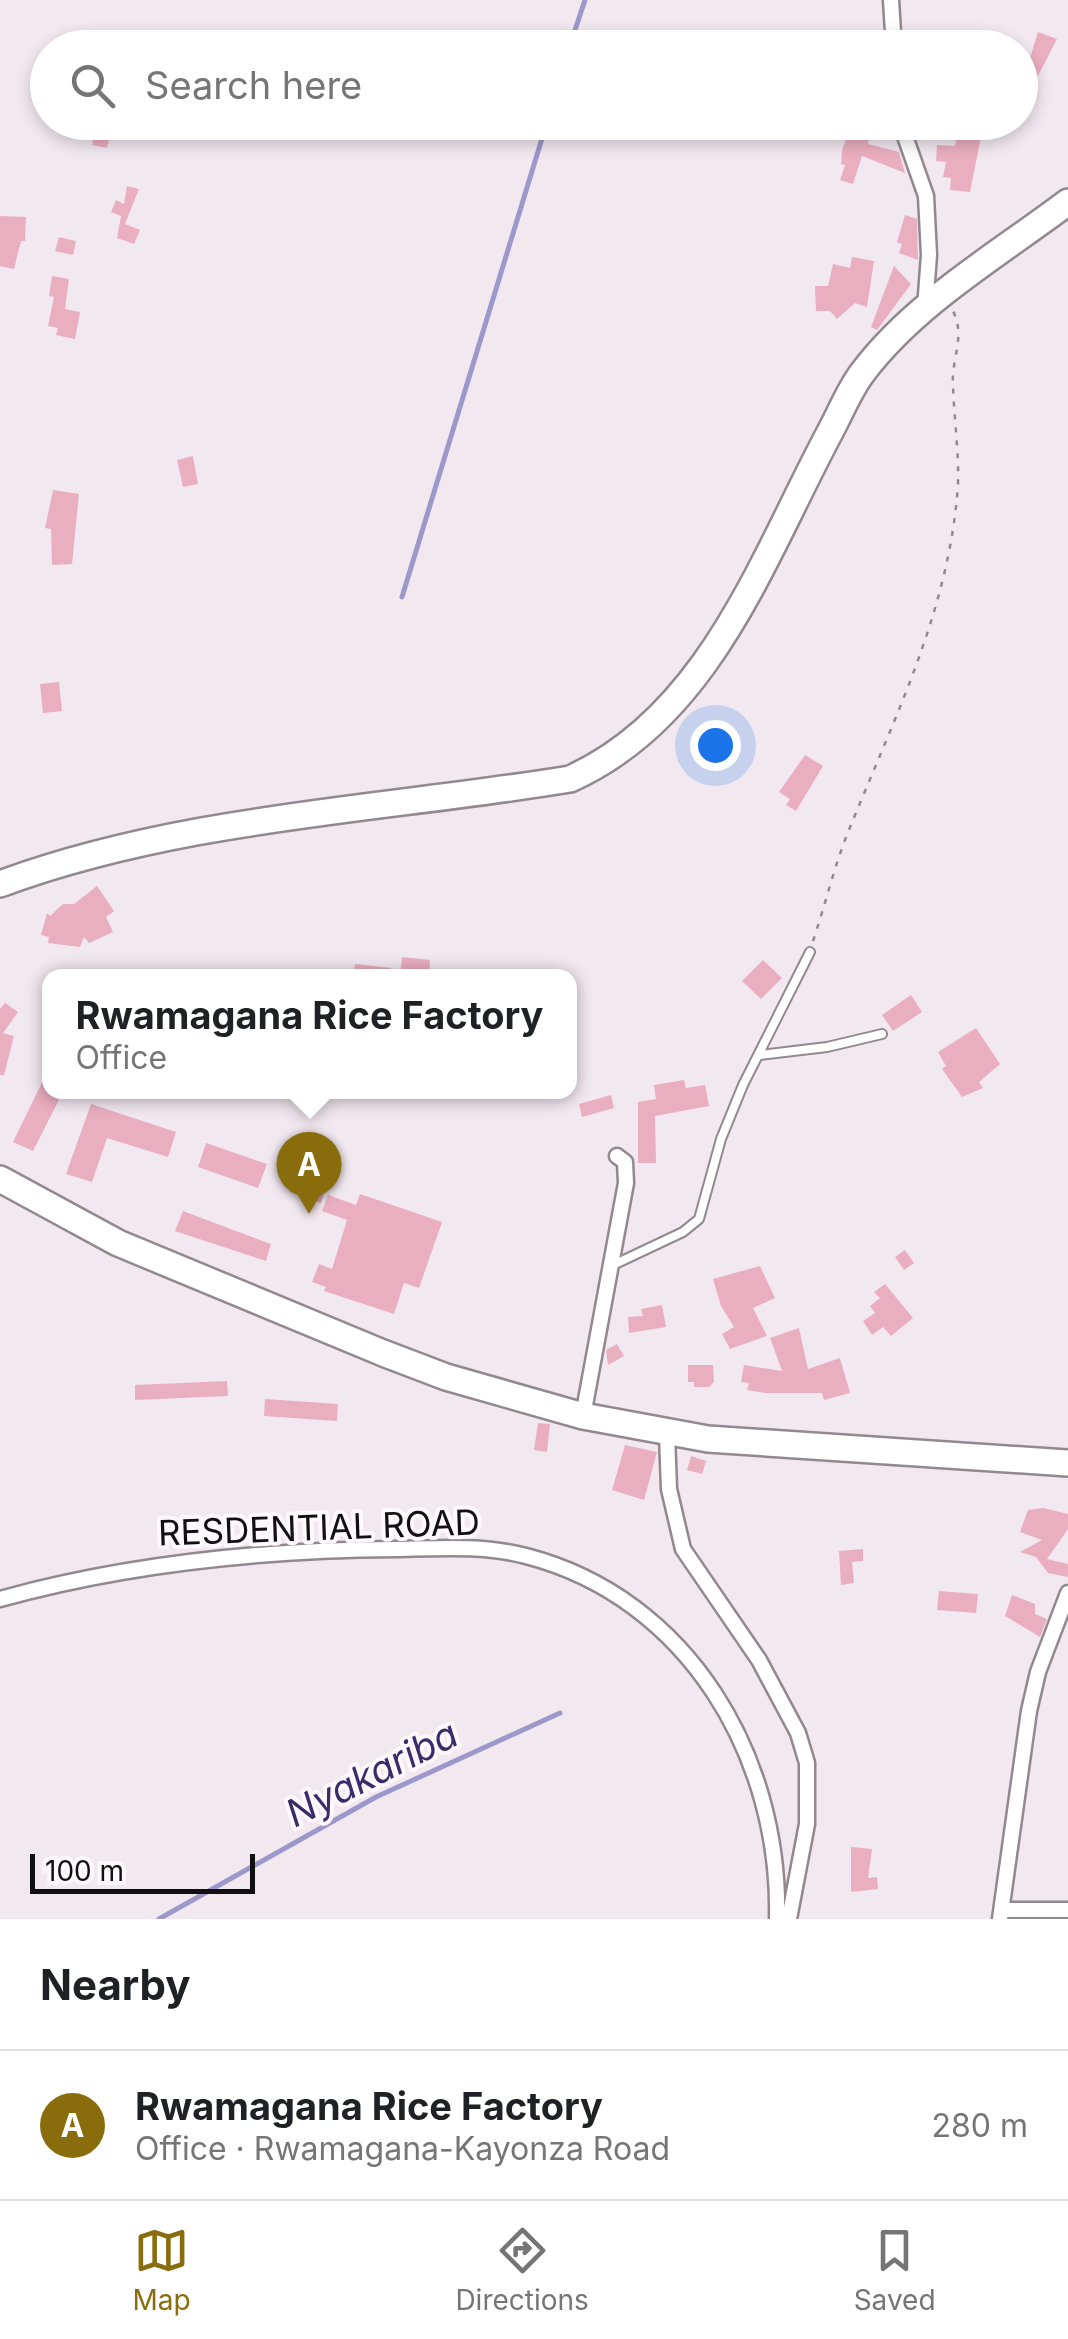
<!DOCTYPE html>
<html lang="en">
<head>
<meta charset="utf-8">
<style>
  body { margin:0; font-family:Inter,sans-serif; background:#f2f2f2; color:#202124 }
  .scale { position:absolute; left:30px; bottom:25px; width:225px; box-sizing:border-box; padding-left:10px; border:5px solid #110f11; border-top:0; font-size:28px; line-height:35px; white-space:nowrap; color:#110f11; -webkit-text-stroke:8px #fef7fc; paint-order:stroke }
  .you { position:absolute; left:715px; top:745px; width:35px; height:35px; margin:-25px; border:8px solid #fff; border-radius:50%; background:#1a73e8; box-shadow:0 0 0 15px #1a73e833 }
  .badge { display:grid; place-items:center; width:65px; height:65px; border-radius:50%; background:#896d0c; color:#fff; font-size:32px; font-weight:700 }
  .pin { position:absolute; translate:-50% -82px; filter:drop-shadow(0 2px 5px #0008) }
  .pin::after { content:''; position:absolute; top:52px; width:35px; height:30px; background:inherit; clip-path:polygon(0 0,100% 0,50% 100%) }
  .popup { position:absolute; left:42px; top:969px; width:535px; height:130px; box-sizing:border-box; display:grid; place-content:center; border-radius:20px; background:#fff; filter:drop-shadow(0 2px 8px #0005); font-size:32px; white-space:nowrap; color:#757577 }
  .popup b { font-size:38px; color:#202124 }
  .popup::after { content:''; position:absolute; left:50%; top:100%; margin-left:-20px; border:20px solid transparent; border-top-color:#fff }
  .list { margin:0; padding:0; list-style:none }
  h2 { display:flex; justify-content:space-between; align-items:center; height:130px; margin:0; padding:0 40px; font-size:42px }
  h2 small { font-size:32px; font-weight:400; color:#757577 }
  .list li { display:grid; grid-template-columns:65px 1fr auto; gap:30px; align-items:center; box-sizing:border-box; height:150px; padding:0 40px; border-top:2px solid #e0e0e0 }
  .list b { display:block; font-size:38px; white-space:nowrap }
  .list p { margin:0; font-size:32px; white-space:nowrap; color:#757577 }
  .list em { font-size:32px; font-style:normal; color:#757577 }
  .icon { flex:none; width:55px; height:55px; fill:none; stroke:currentColor; stroke-width:2; stroke-linecap:round; stroke-linejoin:round }
  .map { position:relative; flex:none; width:1068px; height:1919px; overflow:hidden }
  .search { position:absolute; background:#fff; box-shadow:0 5px 15px #0003; left:30px; right:30px; top:30px; height:110px; display:flex; align-items:center; gap:25px; box-sizing:border-box; padding:0 35px; border-radius:55px; color:#757577; font-size:38px }
  .sheet { height:280px; background:#fff }
  nav { display:flex; justify-content:space-around; align-items:center; box-sizing:border-box; height:140px; border-top:2px solid #e0e0e0; background:#fff; font-size:28px; color:#757577 }
  nav a { display:grid; justify-items:center; gap:5px }
  nav .on { color:#896d0c }
  .map>svg:first-child { display:block }
  .lines { fill:none; stroke-linecap:round; stroke-linejoin:round }
  .stream { stroke:#9d98cb; stroke-width:5 }
  .building { fill:#eaaec1 }
  .service-casing { stroke:#91898f; stroke-width:12 }
  .minor-casing { stroke:#91898f; stroke-width:19 }
  .trunk-casing { stroke:#91898f; stroke-width:30 }
  .path { stroke:#8f898e; stroke-width:2.5; stroke-dasharray:5 8; stroke-linecap:butt }
  .service { stroke:#fff; stroke-width:8 }
  .minor { stroke:#fff; stroke-width:14 }
  .trunk { stroke:#fff; stroke-width:25 }
  .labels { text-anchor:middle; stroke-width:8; stroke-linejoin:round; paint-order:stroke }
  .street-label { font-size:35px; fill:#110f11; stroke:#fef7fc }
  .water-label { font-size:38px; font-style:italic; fill:#392c6b; stroke:#fef7fc }
</style>
</head>
<body>
<div class="map">
<svg width="1068" height="1919" viewBox="0 0 1068 1919">
  <rect width="100%" height="100%" fill="#f2e9f0"/>
  <g class="lines">
    <!-- stream -->
    <path class="stream" d="M569 48 585 0
      M402 597 547 122
      M159 1919 376 1797 560 1713"/>
  </g>
  <!-- building -->
  <path class="building" d="M1038 32 1057 39 1038 76 1026 71Z
    M960 122H984L970 192 950 190 951 178 943 177 946 162 936 161 937 145 955 146Z
    M97 124 112 128 107 148 92 145Z
    M850 129 870 136 868 144 899 152 905 173 862 156 853 184 840 180 845 165 841 164 842 150Z
    M127 186 139 189 125 224 140 230 134 244 117 238 121 216 111 212 116 200 124 204Z
    M905 215 917 219 918 260 899 253 902 244 897 242Z
    M0 216 26 217 25 241H21L14 269 0 266Z
    M59 237 76 241 73 255 55 251Z
    M852 257 874 261 867 307 855 303 837 319 830 311H816L815 286H828L833 264 850 268Z
    M894 266 911 284 877 330 871 327Z
    M52 276 69 279 65 309 80 312 75 339 56 335 58 328 48 326 54 297 49 296Z
    M193 456 198 484 183 487 177 460Z
    M53 490 79 494 72 564 52 565 51 529 45 528Z
    M59 682 62 711 43 713 40 684Z
    M805 755 823 766 796 811 786 805 790 799 779 792Z
    M97 886 114 911 106 917 113 932 89 943 84 937 80 947 48 943 49 937 41 935 47 913 50 916 63 904H74Z
    M402 957 430 960 429 976H400Z
    M763 960 782 978 761 999 742 981Z
    M355 964 391 968 390 976H353Z
    M911 995 922 1012 893 1031 882 1015Z
    M5 1003 18 1012 3 1033 14 1036 4 1075H0V1009Z
    M976 1028 1000 1064 979 1082 983 1088 962 1097 942 1069 946 1066 938 1052Z
    M49 1068V1092H63L33 1151 13 1142Z
    M684 1080 686 1088 705 1085 709 1106 655 1116 656 1163H638V1102L656 1099 654 1085Z
    M611 1095 614 1108 582 1117 579 1104Z
    M91 1104 176 1132 168 1157 107 1138 92 1182 66 1174Z
    M206 1143 267 1164 258 1188 198 1167Z
    M297 1174 327 1184 321 1203 290 1192Z
    M360 1194 442 1222 419 1288 404 1283 394 1314 324 1291 326 1287 312 1282 319 1264 332 1269 347 1220 322 1211 328 1195 356 1205Z
    M183 1211 271 1244 266 1261 175 1231Z
    M905 1250 914 1263 904 1270 895 1257Z
    M760 1266 775 1298 753 1308 767 1336 730 1349 722 1334 734 1327 721 1306 713 1279Z
    M885 1284 913 1318 891 1336 883 1327 872 1335 863 1321 875 1313 870 1306 880 1298 874 1292Z
    M662 1305 666 1327 629 1333 628 1317 643 1316 641 1309Z
    M799 1328 808 1369 840 1358 850 1393 824 1400 822 1393H765L747 1390 749 1383 741 1382 744 1365 782 1371 770 1338Z
    M617 1344 624 1356 608 1365 606 1350Z
    M688 1365H713L714 1382 709 1387H694V1382H688Z
    M227 1381 228 1396 135 1400V1385Z
    M265 1399 338 1404 337 1421 264 1416Z
    M538 1423 550 1424 547 1452 534 1450Z
    M625 1445 657 1452 644 1500 612 1490Z
    M691 1456 706 1461 702 1474 687 1470Z
    M1043 1508 1068 1514V1529L1047 1559 1068 1564V1577L1048 1573 1036 1557 1020 1552 1042 1540 1020 1532 1028 1510Z
    M863 1549V1561L852 1562 854 1583 841 1585 839 1551Z
    M939 1591 978 1594 976 1613 937 1610Z
    M1012 1595 1035 1604V1614L1047 1619 1040 1637 1005 1616Z
    M851 1847 872 1849 868 1878 877 1877 878 1889 851 1892Z"/>
  <g class="lines">
    <defs>
      <path id="service" d="M760 1055 827 1047 882 1034
        M611 1266 683 1232 699 1219 721 1139 743 1085 810 952"/>
      <path id="minor" d="M891 0 894 48
        M900 122 926 196 929 255 925 308
        M583 1416 626 1183 625 1162 617 1156
        M667 1435 669 1489 683 1549 759 1660 798 1733 807 1763V1824L789 1919
        M0 1599C130 1563 262 1550 397 1549 440 1548 484 1545 526 1556 689 1598 781 1758 777 1919
        M1002 1910H1068
        M1000 1919 1029 1711 1038 1672 1068 1593"/>
      <path id="trunk" d="M0 884C181 817 381 810 570 779 709 717 763 557 830 432 841 412 849 390 863 372 915 303 999 254 1068 202
        M0 1179 118 1243 383 1353 446 1377 583 1416 708 1439 1068 1463"/>
    </defs>
    <!-- service casing -->
    <use href="#service" class="service-casing"/>
    <!-- minor casing -->
    <use href="#minor" class="minor-casing"/>
    <!-- trunk casing -->
    <use href="#trunk" class="trunk-casing"/>
    <!-- path -->
    <path class="path" d="M813 941C826 903 835 862 851 825 896 714 950 607 958 484 959 451 954 419 953 385 951 359 966 337 953 311"/>
    <!-- service -->
    <use href="#service" class="service"/>
    <!-- minor -->
    <use href="#minor" class="minor"/>
    <!-- trunk -->
    <use href="#trunk" class="trunk"/>
  </g>
  <g class="labels">
    <!-- street labels -->
    <g class="street-label">
      <text transform="translate(319 1528) rotate(-2)" y="12">RESDENTIAL ROAD</text>
    </g>
    <!-- water labels -->
    <g class="water-label">
      <text transform="translate(372 1774) rotate(-27)" y="13">Nyakariba</text>
    </g>
  </g>
</svg>
<div class="scale">100 m</div>
<div class="you"></div>
<div class="pin badge" style="left:309px;top:1214px">A</div>
<div class="popup"><b>Rwamagana Rice Factory</b>Office</div>
<div class="search"><svg class="icon" aria-label="search" viewBox="0 0 24 24"><circle cx="10" cy="10" r="6"/><path d="M15 15l6 6"/></svg>Search here</div>
</div>
<section class="sheet">
<h2>Nearby<small></small></h2>
<ul class="list">
<li><span class="badge">A</span><div><b>Rwamagana Rice Factory</b><p>Office · Rwamagana-Kayonza Road</p></div><em>280 m</em></li>
</ul>
</section>
<nav>
<a class="on"><svg class="icon" aria-label="map" viewBox="0 0 24 24"><path d="M3 6l6-2 6 2 6-2v14l-6 2-6-2-6 2zM9 4v14M15 6v14"/></svg>Map</a>
<a><svg class="icon" aria-label="directions" viewBox="0 0 24 24"><path d="M12 3l9 9-9 9-9-9zM9 14v-3h6M13 9l2 2-2 2"/></svg>Directions</a>
<a><svg class="icon" aria-label="saved" viewBox="0 0 24 24"><path d="M7 4h10v16l-5-4-5 4z"/></svg>Saved</a>
</nav>
</body>
</html>
